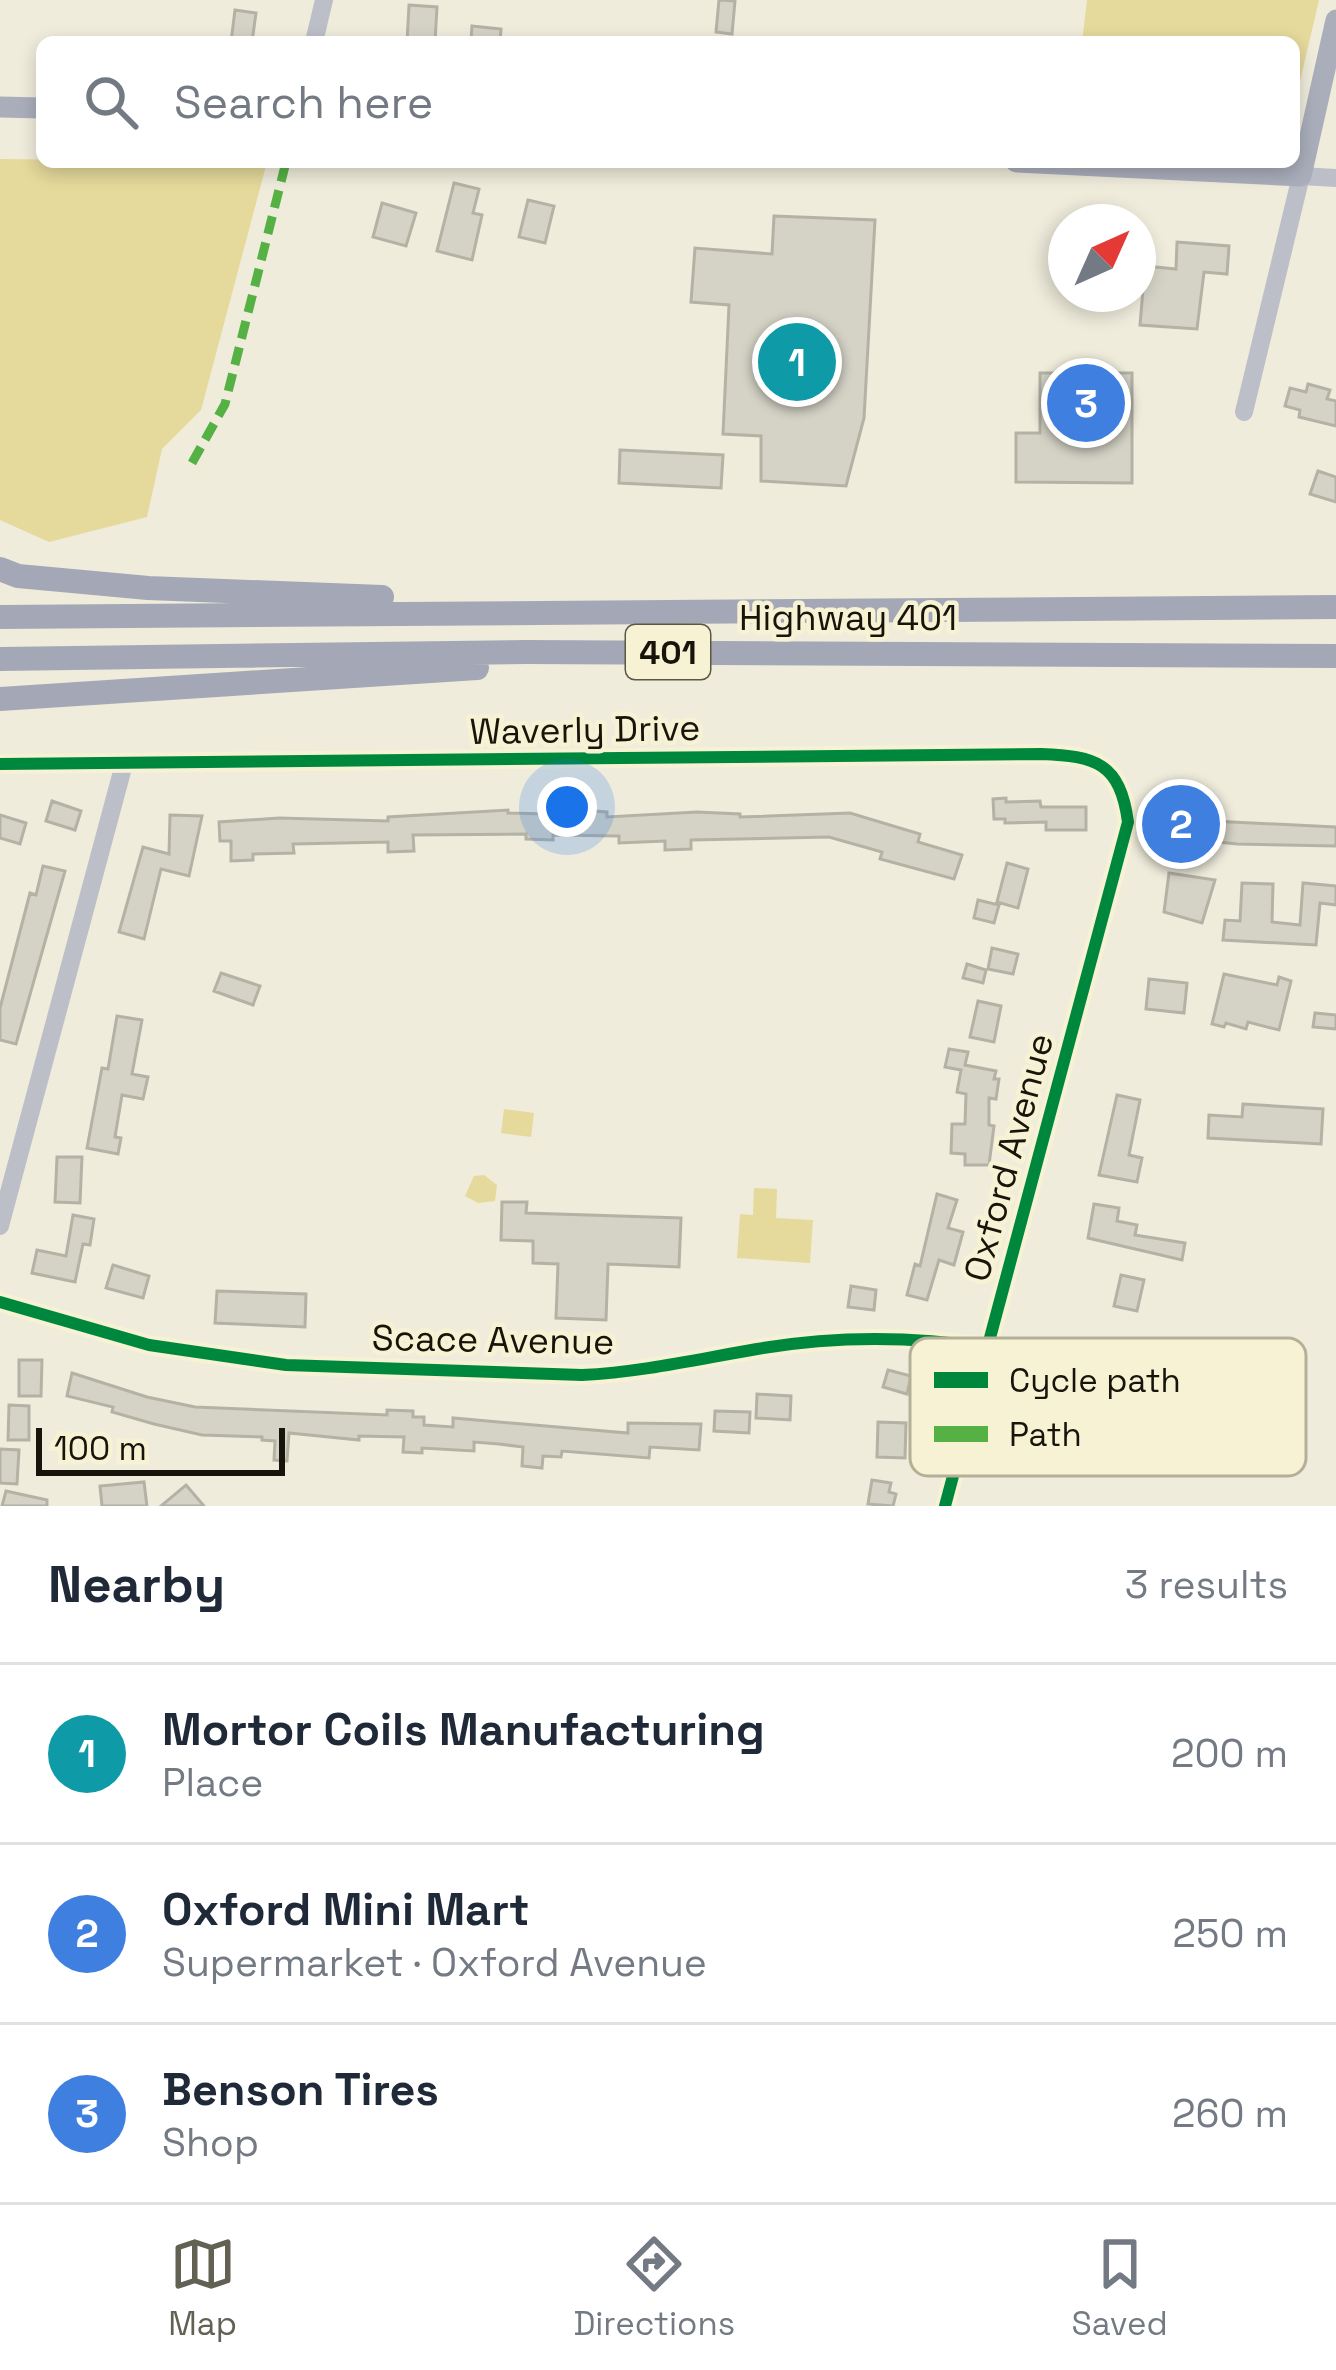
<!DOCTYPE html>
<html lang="en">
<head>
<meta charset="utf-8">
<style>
  body { margin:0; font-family:"Space Grotesk",sans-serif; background:#f6f6f7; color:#1f2937 }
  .compass { position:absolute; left:1048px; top:204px; width:108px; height:108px; border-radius:50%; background:#fff; box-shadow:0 6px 18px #0003; rotate:45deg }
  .scale { position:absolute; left:36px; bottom:30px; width:249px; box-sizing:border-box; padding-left:12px; border:6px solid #17150b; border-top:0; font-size:33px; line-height:42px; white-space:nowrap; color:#17150b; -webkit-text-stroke:9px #f7f2d4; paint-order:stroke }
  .you { position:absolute; left:567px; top:807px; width:42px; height:42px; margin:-30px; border:9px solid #fff; border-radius:50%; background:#1a73e8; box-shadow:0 0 0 18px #1a73e833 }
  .badge { display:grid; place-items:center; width:78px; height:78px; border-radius:50%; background:#636054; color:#fff; font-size:39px; font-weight:700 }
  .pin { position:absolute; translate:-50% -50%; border:6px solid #fff; box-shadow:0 3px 12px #0006 }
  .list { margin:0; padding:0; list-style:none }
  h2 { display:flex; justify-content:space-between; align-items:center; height:156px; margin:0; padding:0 48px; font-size:51px }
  h2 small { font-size:39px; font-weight:400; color:#747a83 }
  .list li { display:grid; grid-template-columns:78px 1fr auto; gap:36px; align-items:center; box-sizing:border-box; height:180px; padding:0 48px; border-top:3px solid #e0e1e3 }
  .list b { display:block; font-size:45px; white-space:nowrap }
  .list p { margin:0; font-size:39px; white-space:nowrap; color:#747a83 }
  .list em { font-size:39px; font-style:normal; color:#747a83 }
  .icon { flex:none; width:66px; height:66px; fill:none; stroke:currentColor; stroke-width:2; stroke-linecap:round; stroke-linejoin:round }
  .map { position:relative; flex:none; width:1336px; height:1506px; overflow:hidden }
  .search { position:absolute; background:#fff; box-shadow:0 6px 18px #0003; left:36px; right:36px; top:36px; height:132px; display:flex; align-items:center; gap:30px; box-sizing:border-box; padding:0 42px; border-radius:18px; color:#747a83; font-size:45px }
  .sheet { height:696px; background:#fff }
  nav { display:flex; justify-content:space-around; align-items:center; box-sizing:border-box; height:168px; border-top:3px solid #e0e1e3; background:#fff; font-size:33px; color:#747a83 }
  nav a { display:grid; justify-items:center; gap:6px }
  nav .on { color:#636054 }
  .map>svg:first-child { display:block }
  .green { fill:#e5d99b }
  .building { fill:#d5d3c6; stroke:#b4b2a5; stroke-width:3 }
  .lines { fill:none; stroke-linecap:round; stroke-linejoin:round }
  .minor { stroke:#bcbfc8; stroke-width:18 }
  .major { stroke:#aaaebb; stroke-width:21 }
  .highway { stroke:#a4a8b6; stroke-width:24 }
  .quiet { stroke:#55b144; stroke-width:9; stroke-dasharray:18 9; stroke-linecap:butt }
  .cycleway-casing { stroke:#f7f2d4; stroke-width:20 }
  .cycleway { stroke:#00873e; stroke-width:12 }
  .labels { text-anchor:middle; stroke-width:9; stroke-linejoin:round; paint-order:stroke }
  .shield { fill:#f7f2d4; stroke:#5a5747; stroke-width:3 }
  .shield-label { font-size:33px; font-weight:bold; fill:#17150b }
  .street-label { font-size:36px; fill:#17150b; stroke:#f7f2d4 }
  .key { fill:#f7f2d4; stroke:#b4b098; stroke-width:3 }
  .key-label { font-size:33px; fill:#17150b }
</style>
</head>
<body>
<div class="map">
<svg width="1336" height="1506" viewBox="0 0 1336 1506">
  <rect width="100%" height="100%" fill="#efecdc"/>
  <!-- green -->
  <path class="green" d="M1087 0H1319L1294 107V42H1082Z
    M0 159 267 162 201 410 162 449 147 517 49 542 0 520Z
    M504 1109 534 1113 531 1137 501 1133Z
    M484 1175 497 1185 495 1201 478 1203 465 1196 474 1176Z
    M754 1188 777 1189 776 1218 813 1220 810 1263 737 1258 740 1214 753 1215Z"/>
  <!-- building -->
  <path class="building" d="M719 0 735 1 732 34 716 32Z
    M409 5 437 7 435 42H407Z
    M235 10 256 13 252 42H231Z
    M472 26 501 29 500 42 471 40Z
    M454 183 479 189 473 213 482 215 472 260 437 251Z
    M528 200 554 206 545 243 519 237Z
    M382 203 416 213 406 246 373 237Z
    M774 216 875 220 864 418 846 486 761 481V436L723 434 729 305 691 302 695 248 772 254Z
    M1177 242 1229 246 1227 274 1204 272 1197 329 1140 325 1145 266 1176 269Z
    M1040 373H1132V483L1016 482V433H1040Z
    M1308 384 1330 390 1327 399 1336 401V426L1299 417 1300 410 1285 406 1290 388 1306 392Z
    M620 450 723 455 721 488 619 483Z
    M1318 471 1336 477V502L1310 494Z
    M1006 798V802L1040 801 1041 807H1086V830H1046V822L1005 823V819H994L993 799Z
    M52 801 81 811 75 830 46 821Z
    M549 808 607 812V817L697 812 740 814V817L850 813 920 834 918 842 962 855 954 879 880 859 882 852 829 837 691 840V849L665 850V841L619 843V836L553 835V840L526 839V834L413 835 414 851 388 852V842L293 844 294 853 253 854V860L231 861V841H220L219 822 279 818 388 821V817L508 810V813L548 814Z
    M1173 808 1193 811 1192 820 1336 827V846L1237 844 1169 837Z
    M0 815 26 823 20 844 0 838Z
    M170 815 202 816 189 876 161 869 144 939 119 932 143 847 169 854Z
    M1007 863 1028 869 1018 908 997 902Z
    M43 866 65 871 16 1044 0 1040V1008L30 893 36 895Z
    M1169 873 1215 880 1202 923 1164 912Z
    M1242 883 1273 884 1272 922 1300 925 1303 883 1336 886V905L1320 903 1316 945 1223 940 1225 920 1240 921Z
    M978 900 999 905 994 923 974 918Z
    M992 948 1018 954 1013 974 988 969Z
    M967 964 986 970 983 983 963 978Z
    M221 973 260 986 253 1005 214 991Z
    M1224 974 1277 985 1279 977 1291 981 1279 1030 1248 1022 1246 1029 1226 1023 1224 1027 1212 1024Z
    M1149 979 1187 983 1184 1013 1146 1009Z
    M978 1001 1001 1006 994 1042 970 1037Z
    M1315 1013 1336 1015V1029L1313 1027Z
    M117 1016 142 1020 132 1074 148 1077 143 1099 122 1095 115 1137 121 1138 118 1154 87 1148 102 1068 108 1069Z
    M949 1049 968 1052 965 1065 996 1071 994 1079H999L996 1099 989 1098V1125L994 1126 989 1165H965V1154L951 1153 952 1124H965L966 1094 957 1092 961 1070 945 1067Z
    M1117 1095 1140 1100 1129 1155 1142 1158 1137 1182 1099 1175Z
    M1243 1104 1323 1109 1321 1144 1208 1138 1209 1115 1242 1117Z
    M57 1157H82L80 1203 55 1202Z
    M937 1194 957 1200 948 1228 963 1232 954 1265 939 1260 927 1300 907 1295 915 1264 920 1266Z
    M502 1202H527L526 1213 681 1218 679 1267 608 1264 606 1320 556 1318 558 1264 533 1263V1241L501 1240Z
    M1094 1204 1119 1208 1117 1221 1137 1225 1135 1235 1185 1243 1182 1260 1088 1238Z
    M73 1215 94 1219 90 1245 83 1244 75 1282 32 1273 37 1250 66 1256Z
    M113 1265 149 1276 143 1298 106 1288Z
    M1121 1275 1144 1280 1137 1311 1114 1306Z
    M851 1286 876 1290 874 1310 848 1307Z
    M217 1291 306 1294 305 1327 215 1323Z
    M19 1360H42L41 1396H19Z
    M888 1370 911 1376 907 1394 883 1387Z
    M72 1373 147 1397 195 1407 387 1415V1410L413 1411V1417H424V1425L453 1427V1418L628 1433V1423L701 1424 699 1450 650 1447 649 1458 562 1451 561 1457 543 1456 542 1468 522 1466 523 1447 499 1444 474 1442V1451L422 1448V1453L403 1452 404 1437 359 1436V1440L289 1433 287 1461 274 1460 275 1441 262 1440V1437L202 1435 154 1424 112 1412 113 1407 67 1396Z
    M757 1394 791 1396 790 1420 756 1418Z
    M9 1405 29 1406V1440H8Z
    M715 1411 750 1412 749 1433 714 1431Z
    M878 1422 906 1423 905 1458 877 1457Z
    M0 1449 19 1450 17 1484 0 1483Z
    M872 1480 891 1483 889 1492 896 1494 893 1506 868 1504Z
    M144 1482 147 1506H102L100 1486Z
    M186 1485 204 1506H161Z
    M6 1491 47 1500V1506H2Z"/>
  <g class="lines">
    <!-- minor -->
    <path class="minor" d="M314 42 324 0
      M1244 412 1301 176 1336 178
      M0 764 1041 754C1096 756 1120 763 1128 822L945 1506
      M0 1226 124 764
      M0 1302 149 1345 286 1365 582 1375C642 1372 698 1359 757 1349 833 1336 912 1336 989 1348"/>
    <!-- major -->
    <path class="major" d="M0 107 42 108
      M1016 162 1301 176 1336 20"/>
    <!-- highway -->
    <path class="highway" d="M0 569 18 576 148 588 382 597
      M0 617 1336 607
      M0 659 526 652 1336 656
      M0 699 477 668"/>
    <!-- quiet -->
    <path class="quiet" d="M192 463 225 404 286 162"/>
    <defs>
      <path id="cycleway" d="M0 764 1041 754C1096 756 1120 763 1128 822L945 1506
        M0 1302 149 1345 286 1365 582 1375C642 1372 698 1359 757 1349 833 1336 912 1336 989 1348"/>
    </defs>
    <!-- cycleway casing -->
    <use href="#cycleway" class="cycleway-casing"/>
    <!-- cycleway -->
    <use href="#cycleway" class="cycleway"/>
  </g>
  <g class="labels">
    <!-- shield labels -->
    <rect class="shield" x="626" y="625" width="84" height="54" rx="9"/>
    <g class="shield-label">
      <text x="668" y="664">401</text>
    </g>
    <!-- street labels -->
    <g class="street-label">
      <text x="848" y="630">Highway 401</text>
      <text transform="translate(585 729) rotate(-1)" y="13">Waverly Drive</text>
      <text transform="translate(1008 1157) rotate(-75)" y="13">Oxford Avenue</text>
      <text transform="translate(493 1339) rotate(1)" y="13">Scace Avenue</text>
    </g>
  </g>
  <!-- legend -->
  <rect x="910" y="1338" width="396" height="138" rx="18" class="key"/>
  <rect x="934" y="1372" width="54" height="16" fill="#00873e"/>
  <rect x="934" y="1426" width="54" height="16" fill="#55b144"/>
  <g class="key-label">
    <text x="1009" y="1392">Cycle path</text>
    <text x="1009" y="1446">Path</text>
  </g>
</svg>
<svg class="compass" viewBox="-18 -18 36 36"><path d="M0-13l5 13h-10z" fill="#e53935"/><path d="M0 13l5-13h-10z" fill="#747a83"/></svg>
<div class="scale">100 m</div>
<div class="you"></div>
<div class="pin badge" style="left:797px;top:362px;background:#0f9aa8">1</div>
<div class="pin badge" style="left:1181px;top:824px;background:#3f7fe0">2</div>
<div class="pin badge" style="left:1086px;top:403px;background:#3f7fe0">3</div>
<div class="search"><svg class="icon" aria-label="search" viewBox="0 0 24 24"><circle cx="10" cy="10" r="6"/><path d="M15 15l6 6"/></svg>Search here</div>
</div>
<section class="sheet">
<h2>Nearby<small>3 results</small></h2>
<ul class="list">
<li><span class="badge" style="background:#0f9aa8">1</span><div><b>Mortor Coils Manufacturing</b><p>Place</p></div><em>200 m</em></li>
<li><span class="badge" style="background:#3f7fe0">2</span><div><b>Oxford Mini Mart</b><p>Supermarket · Oxford Avenue</p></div><em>250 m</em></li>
<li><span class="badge" style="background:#3f7fe0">3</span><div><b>Benson Tires</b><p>Shop</p></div><em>260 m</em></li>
</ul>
</section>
<nav>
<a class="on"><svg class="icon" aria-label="map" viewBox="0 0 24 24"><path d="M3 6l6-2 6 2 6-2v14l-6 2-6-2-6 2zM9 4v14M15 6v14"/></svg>Map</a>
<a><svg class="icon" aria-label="directions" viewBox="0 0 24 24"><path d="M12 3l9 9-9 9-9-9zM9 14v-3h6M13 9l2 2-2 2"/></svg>Directions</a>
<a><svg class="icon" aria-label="saved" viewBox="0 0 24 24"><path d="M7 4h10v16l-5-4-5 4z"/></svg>Saved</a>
</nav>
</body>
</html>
